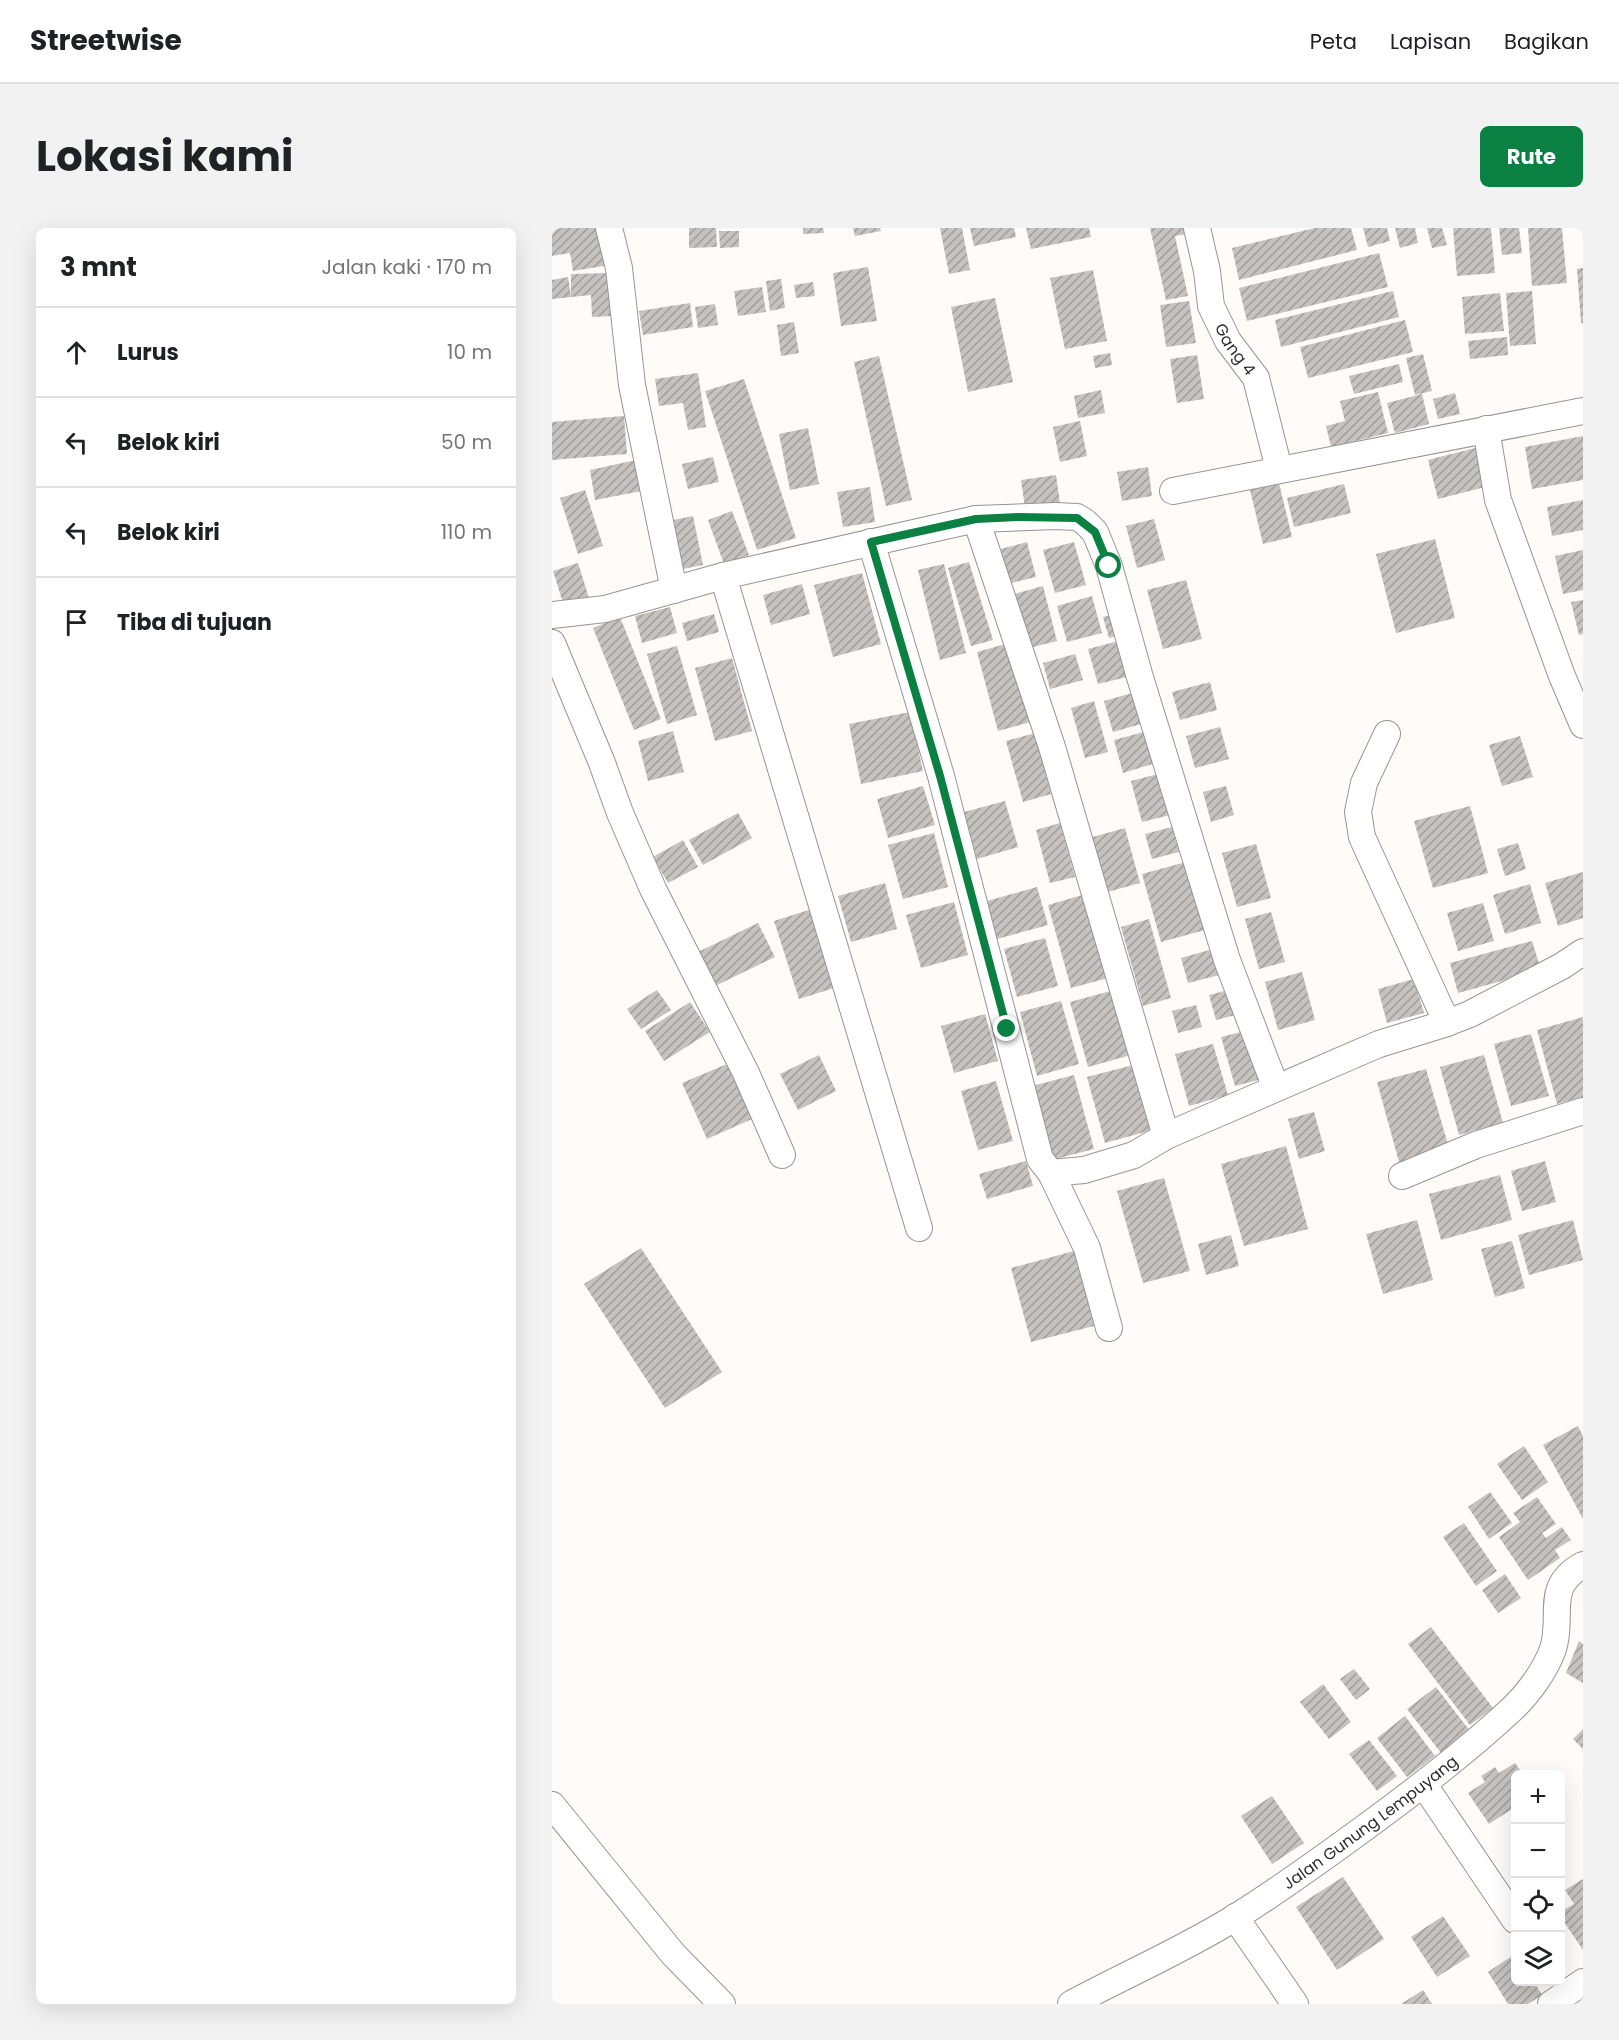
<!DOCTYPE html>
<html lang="id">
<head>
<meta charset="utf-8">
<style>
  body { margin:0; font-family:Poppins,sans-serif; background:#f2f2f2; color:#202124 }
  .controls { position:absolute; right:18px; bottom:18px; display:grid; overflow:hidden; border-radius:9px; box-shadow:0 6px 24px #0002 }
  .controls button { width:54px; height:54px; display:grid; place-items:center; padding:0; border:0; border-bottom:2px solid #e0e0e0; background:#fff; color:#202124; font:30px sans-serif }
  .stop { position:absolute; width:18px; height:18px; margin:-14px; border:4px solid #0b8043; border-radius:50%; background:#fff }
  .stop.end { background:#0b8043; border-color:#fff; box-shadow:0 2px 6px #0008 }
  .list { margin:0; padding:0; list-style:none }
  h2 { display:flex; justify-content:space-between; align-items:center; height:78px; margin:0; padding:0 24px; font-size:26px }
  h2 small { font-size:20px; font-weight:400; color:#757577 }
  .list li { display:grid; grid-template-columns:39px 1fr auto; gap:18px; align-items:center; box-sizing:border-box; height:90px; padding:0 24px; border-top:2px solid #e0e0e0 }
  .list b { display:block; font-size:22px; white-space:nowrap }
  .list em { font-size:20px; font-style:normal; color:#757577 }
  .icon { flex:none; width:33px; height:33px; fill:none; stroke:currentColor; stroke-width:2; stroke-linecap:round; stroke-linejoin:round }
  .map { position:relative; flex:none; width:1031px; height:1776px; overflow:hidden; border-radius:9px }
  header { display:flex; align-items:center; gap:36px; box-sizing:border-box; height:84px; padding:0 30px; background:#fff; border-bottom:2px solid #e0e0e0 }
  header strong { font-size:28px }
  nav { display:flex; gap:33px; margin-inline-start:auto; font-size:21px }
  .intro { display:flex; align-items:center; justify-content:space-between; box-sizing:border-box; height:144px; padding:0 36px }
  h1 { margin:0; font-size:42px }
  .button { padding:15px 27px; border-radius:9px; background:#0b8043; color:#fff; font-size:21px; font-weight:700 }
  main { display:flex; gap:36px; padding:0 36px }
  aside { flex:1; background:#fff; border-radius:9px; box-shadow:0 6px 24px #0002 }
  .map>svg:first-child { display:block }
  .building { fill:url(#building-hatch) }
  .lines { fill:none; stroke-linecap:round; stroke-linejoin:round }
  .street-casing { stroke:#989592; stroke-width:28 }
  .street { stroke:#fff; stroke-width:26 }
  .route { stroke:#0b8043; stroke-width:8 }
  .labels { text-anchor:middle; stroke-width:4.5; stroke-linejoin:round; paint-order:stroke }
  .street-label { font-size:16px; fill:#2f2e2d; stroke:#fefbf8 }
</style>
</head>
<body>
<header>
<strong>Streetwise</strong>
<nav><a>Peta</a><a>Lapisan</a><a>Bagikan</a></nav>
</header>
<div class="intro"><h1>Lokasi kami</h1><a class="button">Rute</a></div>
<main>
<aside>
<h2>3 mnt<small>Jalan kaki · 170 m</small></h2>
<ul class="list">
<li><svg class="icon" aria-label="ahead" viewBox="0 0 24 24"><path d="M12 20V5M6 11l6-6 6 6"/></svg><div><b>Lurus</b></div><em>10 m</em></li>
<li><svg class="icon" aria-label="left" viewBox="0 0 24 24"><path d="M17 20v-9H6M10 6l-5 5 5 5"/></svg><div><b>Belok kiri</b></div><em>50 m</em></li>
<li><svg class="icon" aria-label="left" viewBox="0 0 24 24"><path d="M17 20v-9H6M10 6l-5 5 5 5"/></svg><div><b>Belok kiri</b></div><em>110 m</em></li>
<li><svg class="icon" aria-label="arrive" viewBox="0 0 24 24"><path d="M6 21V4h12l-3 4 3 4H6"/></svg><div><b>Tiba di tujuan</b></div></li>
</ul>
</aside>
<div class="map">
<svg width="1031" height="1776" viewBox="0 0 1031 1776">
  <defs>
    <pattern id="building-hatch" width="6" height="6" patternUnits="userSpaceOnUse" patternTransform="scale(1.5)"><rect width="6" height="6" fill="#c5c2bf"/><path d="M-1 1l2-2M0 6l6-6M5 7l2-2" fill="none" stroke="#a09e9c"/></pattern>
  </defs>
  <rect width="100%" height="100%" fill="#fefbf8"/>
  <!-- building -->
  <path class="building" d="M0 0H53L58 37 21 43 18 25 0 28Z
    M137 0H164L165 19 137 20Z
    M251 0H271L272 5 251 6Z
    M301 0H328L329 3 303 8Z
    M388 0H410L418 42 397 46Z
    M418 0H462L464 9 422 18Z
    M474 0H537L539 9 479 21Z
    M598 0H634L635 6 623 8 636 68 614 72Z
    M763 0H799L805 22 687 52 680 20Z
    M811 0H835L838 13 816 19Z
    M843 0H863L866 15 848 20Z
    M875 0H890L895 17 880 20Z
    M901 0H939L943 45 905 48Z
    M947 0H967L970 25 950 27Z
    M976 0H1010L1015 55 980 58Z
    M167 3H187V19L168 20Z
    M827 25 836 59 695 93 687 60Z
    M316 39 325 93 289 98 281 45Z
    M1031 40V95H1029L1025 41Z
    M541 42 555 113 513 121 498 50Z
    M55 45V59L62 58 63 88 40 89 39 67 0 71V52L16 49 19 68V46Z
    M229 51 233 80 218 83 214 53Z
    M261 54 263 68 244 70 242 57Z
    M210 59 214 84 186 88 182 63Z
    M841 63 847 89 729 119 723 92Z
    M980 63 984 116 958 118 954 65Z
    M948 65 952 103 913 106 910 69Z
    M443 70 461 154 416 164 399 79Z
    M637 73 644 115 614 119 608 77Z
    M138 75 141 99 91 107 87 83Z
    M163 76 166 97 146 100 143 79Z
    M853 92 861 124 756 150 748 119Z
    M242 94 247 125 229 128 225 97Z
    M955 109 956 127 918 131 916 113Z
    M558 125 560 137 543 140 541 128Z
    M871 126 880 163 863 167 854 130Z
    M645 127 652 171 625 175 618 131Z
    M327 128 360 272 334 278 302 134Z
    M847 136 851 154 802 166 797 148Z
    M146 145 154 199 136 202 131 175 107 178 103 151Z
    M192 151 244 310 205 322 153 163Z
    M549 162 553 185 526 190 522 168Z
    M826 164 836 205 779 219 774 198 793 193 788 173Z
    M903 165 908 186 886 191 881 171Z
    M870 166 877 196 843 205 835 175Z
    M72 188 75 226 0 232V194Z
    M528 193 535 228 508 234 501 199Z
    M256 200 267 256 238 262 227 206Z
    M1031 208V252L980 261 973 219Z
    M927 219 937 258 886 271 876 232Z
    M161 229 167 254 136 261 130 236Z
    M84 232 90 263 43 272 38 242Z
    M596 239 600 268 570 273 565 244Z
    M504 247 508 275 473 280 469 252Z
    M727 255 740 309 711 316 698 262Z
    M792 256 799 285 742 299 735 270Z
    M318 259 323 294 291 299 285 264Z
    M33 262 51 318 26 326 8 270Z
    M1031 272V302L1000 308 995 279Z
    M180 283 197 327 172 336 156 292Z
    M141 288 151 337 125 342 116 293Z
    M602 291 613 332 585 340 574 298Z
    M883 311 903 390 844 405 824 326Z
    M475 314 484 349 459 355 449 321Z
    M522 314 534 357 503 365 491 322Z
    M1031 322V362L1011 366 1003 328Z
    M417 334 441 412 419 418 396 340Z
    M26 335 37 370 12 378 1 343Z
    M392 336 414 425 388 432 366 342Z
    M310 345 329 416 281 429 262 357Z
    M634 352 650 411 611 421 595 362Z
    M250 356 258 386 219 397 211 367Z
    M491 358 505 413 477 420 462 366Z
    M540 368 550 405 515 414 505 378Z
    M1031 372V406L1027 407 1019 374Z
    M118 379 125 405 90 415 83 388Z
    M565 385 571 406 557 410 551 389Z
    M162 386 167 404 135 413 130 395Z
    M68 389 109 491 82 502 41 400Z
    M570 412 579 448 546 456 536 421Z
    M457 415 479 494 446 503 425 424Z
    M125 418 145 487 115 496 95 426Z
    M523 426 531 452 498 461 491 435Z
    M180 430 200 503 163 513 143 440Z
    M658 454 665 482 628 492 620 464Z
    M587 463 596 494 561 504 552 473Z
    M542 473 556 524 533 530 519 480Z
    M358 484 371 543 309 556 297 496Z
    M668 499 677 531 643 540 634 508Z
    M599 502 607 534 571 545 562 512Z
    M121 503 132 544 96 553 86 513Z
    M483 505 499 566 471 574 454 513Z
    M968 508 981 549 950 558 937 517Z
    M606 546 618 587 590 594 579 553Z
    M371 558 383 597 336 610 325 571Z
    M674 558 682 587 659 594 651 564Z
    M453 573 466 619 425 631 412 584Z
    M918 578 936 645 881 660 862 593Z
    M186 585 200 610 151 637 137 612Z
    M508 595 523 649 498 655 484 602Z
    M620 599 627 624 600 631 593 606Z
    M573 600 588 655 552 665 537 610Z
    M382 605 396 659 351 671 336 617Z
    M131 612 146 639 116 655 101 629Z
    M966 615 974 641 953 648 945 621Z
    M704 616 719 670 685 679 670 625Z
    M634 634 653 702 609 714 590 646Z
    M1031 644V690L1006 698 993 655Z
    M333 655 345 701 299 714 286 668Z
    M978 656 989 695 953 706 941 667Z
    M485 659 496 697 445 711 435 673Z
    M537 665 560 749 519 760 496 677Z
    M402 674 416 727 369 740 354 687Z
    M931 675 942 713 906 723 895 685Z
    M260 681 285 759 247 771 222 693Z
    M719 684 733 734 707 741 693 691Z
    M597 691 619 770 591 778 569 699Z
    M206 695 223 729 161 759 144 725Z
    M493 710 506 758 465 769 452 721Z
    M980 713 989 742 906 765 898 735Z
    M668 719 675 745 636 755 629 730Z
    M750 744 763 792 726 802 713 754Z
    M862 751 872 785 835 795 826 761Z
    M680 761 687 786 664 792 657 767Z
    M105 762 119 782 89 801 75 781Z
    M562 762 579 827 536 839 518 774Z
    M509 773 527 836 485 848 468 784Z
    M138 774 158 804 112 833 93 803Z
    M644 777 650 799 626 805 620 783Z
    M433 786 446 833 402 845 389 798Z
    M1031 789V869L1005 876 985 802Z
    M697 802 710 851 683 858 669 809Z
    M979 806 997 868 959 878 942 816Z
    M661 816 676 867 637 878 623 826Z
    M267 827 284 863 246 882 228 846Z
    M932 827 951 895 907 907 888 839Z
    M175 836 200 891 155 911 130 855Z
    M585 836 604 901 553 915 535 849Z
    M874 841 897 920 847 934 825 854Z
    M522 847 542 921 496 933 476 859Z
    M444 853 461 913 426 922 409 863Z
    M762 884 773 923 747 931 736 891Z
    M734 918 756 1001 692 1018 669 936Z
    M474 933 481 958 435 971 427 946Z
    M993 933 1004 974 970 983 959 943Z
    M948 947 960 992 889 1012 877 966Z
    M612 950 638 1043 591 1055 565 963Z
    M865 992 881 1052 831 1066 814 1006Z
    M1021 992 1031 1032 977 1047 966 1007Z
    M679 1007 687 1038 654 1047 646 1016Z
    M960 1013 973 1060 943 1069 929 1021Z
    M89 1020 170 1144 113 1180 32 1056Z
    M522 1023 542 1098 479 1114 459 1040Z
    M1026 1198 1031 1208V1291L991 1217Z
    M972 1218 996 1254 970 1272 945 1236Z
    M938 1264 960 1295 937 1311 916 1279Z
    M985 1269 1004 1296 990 1305 994 1310 1010 1299 1019 1312 1003 1322 1008 1330 976 1352 947 1309 968 1294 961 1285Z
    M912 1295 945 1343 924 1358 891 1309Z
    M953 1346 969 1370 946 1385 930 1362Z
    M879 1399 941 1480 918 1497 856 1416Z
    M1027 1413 1031 1416V1455L1014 1445Z
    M802 1441 818 1461 804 1472 788 1451Z
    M771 1456 799 1494 777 1511 748 1474Z
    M884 1459 918 1503 889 1525 855 1481Z
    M853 1488 883 1528 855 1549 825 1510Z
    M1031 1501V1521L1021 1511Z
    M817 1512 845 1548 825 1563 797 1526Z
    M963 1535 971 1546H963V1579L937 1596 916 1565 933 1554 929 1548 943 1539 947 1545Z
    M720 1568 752 1615 720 1636 689 1588Z
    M791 1649 832 1711 785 1742 744 1679Z
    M1031 1651V1722L1008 1688V1684L1022 1676 1013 1662Z
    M891 1688 918 1728 885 1749 859 1709Z
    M963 1726V1754H982L990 1767 976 1776H956L936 1744Z
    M871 1762 880 1776H849Z"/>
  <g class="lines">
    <defs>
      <g id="street">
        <path d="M57 0 67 40 80 157 122 362"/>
        <path id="s1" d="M645 0 655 43 659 78 676 113 704 150 727 241"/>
        <path d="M934 201 946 272 1010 448 1031 497"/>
        <path d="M621 263 1031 183"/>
        <path d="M424 291 500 519 614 908"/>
        <path d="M319 314 389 548 488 931 499 945 535 1020 557 1100"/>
        <path d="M171 348 367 1000"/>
        <path d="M0 387 53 381 171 348 424 291 503 288 525 289 533 294 543 304 557 338 587 446 675 732 724 860"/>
        <path d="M0 415 50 535 68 585 101 661 194 845 230 927"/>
        <path d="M835 506 812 555 806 584 810 609 895 795"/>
        <path d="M499 945 532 942 582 927 614 908 827 816 895 795 918 786 1010 738 1031 724"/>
        <path d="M850 948 924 917 1031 883"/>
        <path d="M872 1557 963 1692"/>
        <path d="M0 1577 121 1726 170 1776"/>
        <path d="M683 1689 743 1776"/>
        <path id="s2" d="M519 1776C573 1747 631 1722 684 1689 727 1662 770 1631 811 1601 863 1563 913 1525 960 1481 976 1466 993 1443 1001 1421 1012 1387 991 1359 1031 1337"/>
        <path d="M999 1776 1031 1754"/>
      </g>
    </defs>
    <!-- street casing -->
    <use href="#street" class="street-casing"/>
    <!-- street -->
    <use href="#street" class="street"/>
  </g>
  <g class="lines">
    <!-- route -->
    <path class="route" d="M455 801 388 548 319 314 424 291 466 289 525 290 543 304 557 338"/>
  </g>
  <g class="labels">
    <!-- street labels -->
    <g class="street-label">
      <text dy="6" stroke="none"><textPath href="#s1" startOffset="129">Gang 4</textPath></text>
      <text dy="6" stroke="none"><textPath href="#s2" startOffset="351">Jalan Gunung Lempuyang</textPath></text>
    </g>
  </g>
</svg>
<div class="controls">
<button>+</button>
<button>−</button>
<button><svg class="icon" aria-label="locate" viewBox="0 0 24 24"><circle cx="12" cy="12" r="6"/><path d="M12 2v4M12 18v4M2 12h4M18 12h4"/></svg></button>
<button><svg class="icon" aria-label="layers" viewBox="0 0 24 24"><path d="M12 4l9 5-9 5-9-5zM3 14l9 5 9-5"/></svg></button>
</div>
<div class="stop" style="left:557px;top:338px"></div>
<div class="stop end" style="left:455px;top:801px"></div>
</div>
</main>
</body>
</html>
